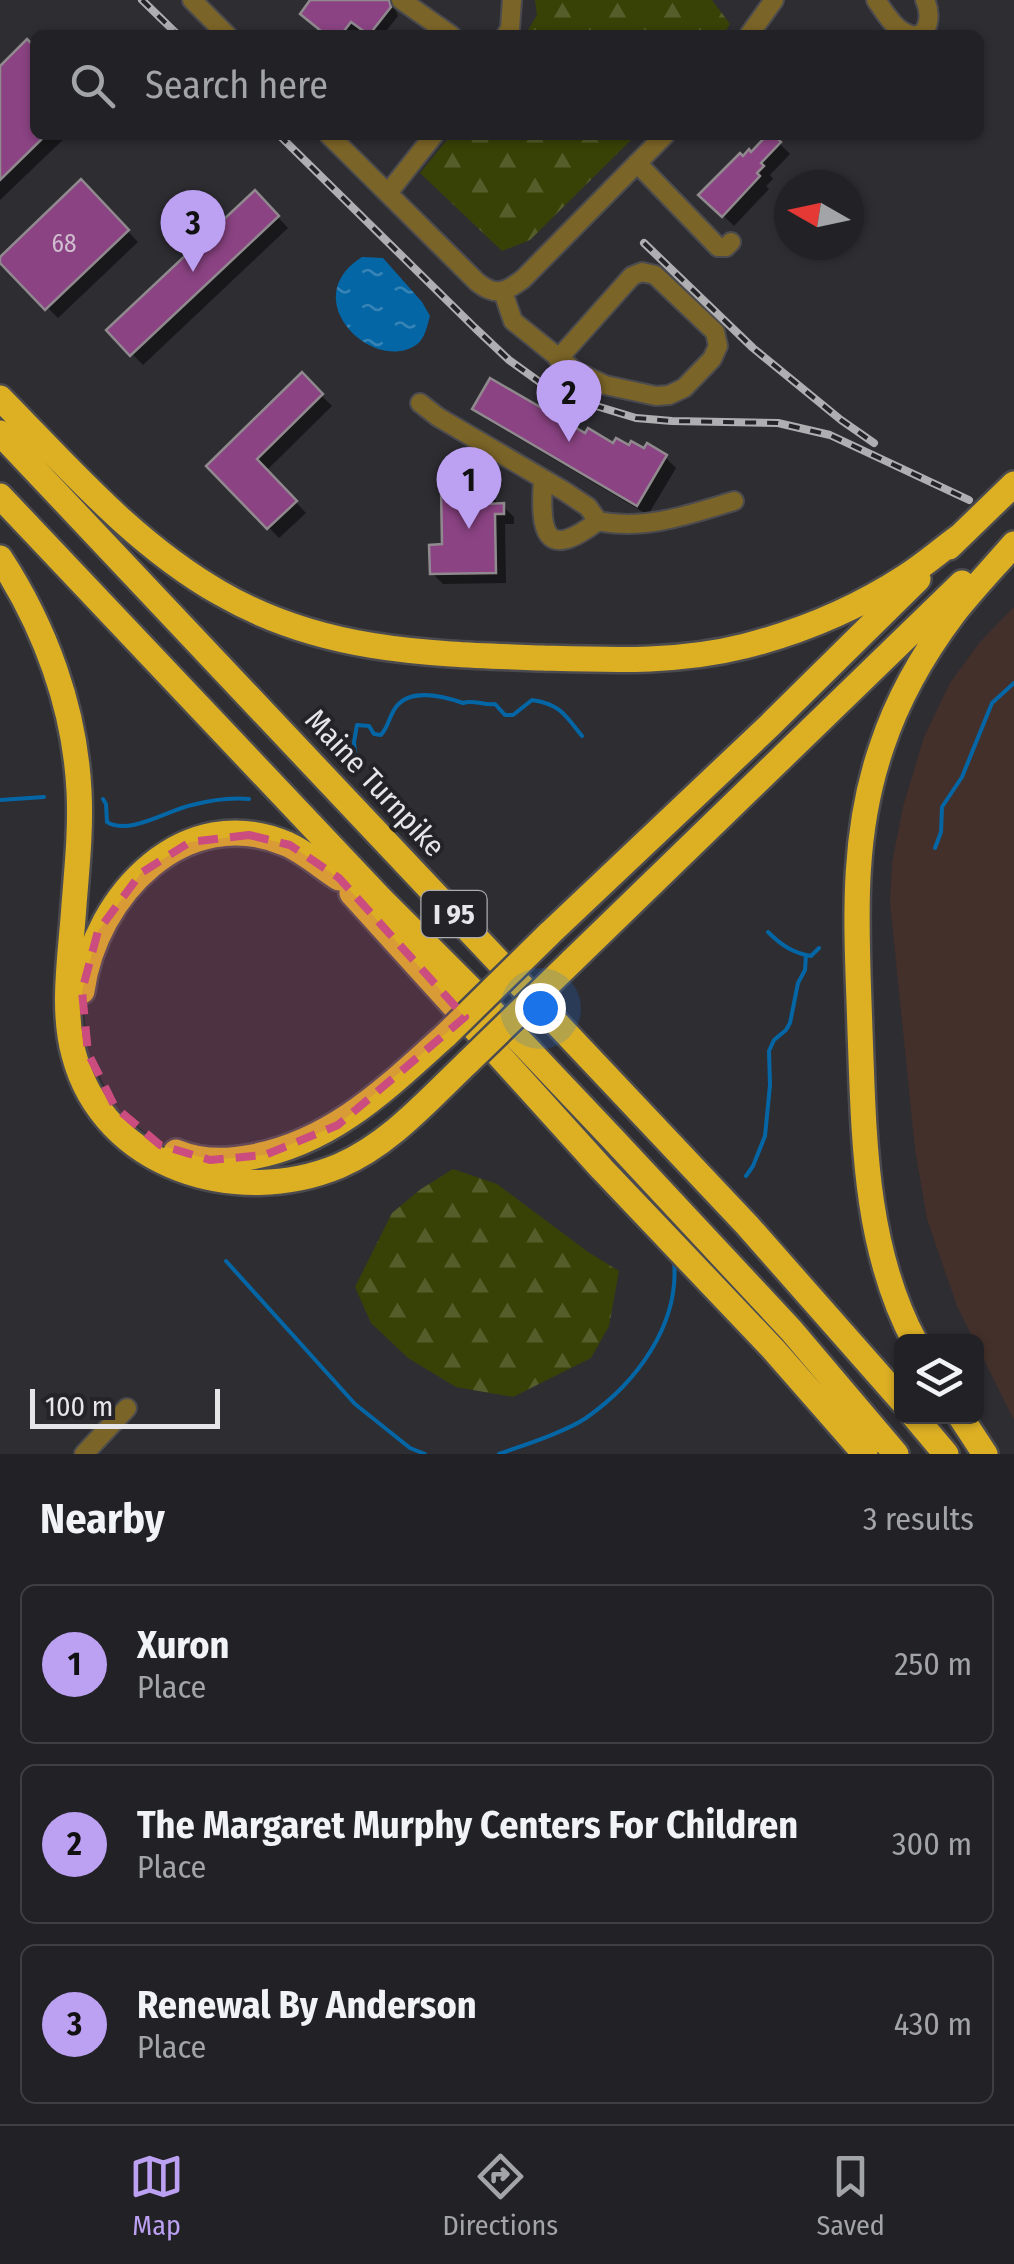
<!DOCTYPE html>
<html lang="en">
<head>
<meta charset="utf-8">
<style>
  body { margin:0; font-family:"Fira Sans Condensed",sans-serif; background:#2a2a2e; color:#f1f3f6 }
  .controls { position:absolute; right:30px; bottom:30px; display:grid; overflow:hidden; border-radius:15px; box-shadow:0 2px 8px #0004 }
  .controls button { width:90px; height:90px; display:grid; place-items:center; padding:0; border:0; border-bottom:2px solid #3f3f43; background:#222226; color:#f1f3f6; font:50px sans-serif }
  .compass { position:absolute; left:774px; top:170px; width:90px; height:90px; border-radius:50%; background:#222226; box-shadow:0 2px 8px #0004; rotate:279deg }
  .scale { position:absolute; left:30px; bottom:25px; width:190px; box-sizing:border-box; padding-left:10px; border:5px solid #e6e6e9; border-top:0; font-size:28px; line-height:35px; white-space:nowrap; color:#e6e6e9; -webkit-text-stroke:8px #242328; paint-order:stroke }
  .you { position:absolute; left:540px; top:1008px; width:35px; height:35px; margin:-25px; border:8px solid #fff; border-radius:50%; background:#1a73e8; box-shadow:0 0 0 15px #1a73e833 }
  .badge { display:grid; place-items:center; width:65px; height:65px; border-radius:50%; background:#bca0f2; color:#111; font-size:32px; font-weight:700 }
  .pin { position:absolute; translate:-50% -82px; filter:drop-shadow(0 2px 5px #0008) }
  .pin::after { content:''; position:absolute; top:52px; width:35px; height:30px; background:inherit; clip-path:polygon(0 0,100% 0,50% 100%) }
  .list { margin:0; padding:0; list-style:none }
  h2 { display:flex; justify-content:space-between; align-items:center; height:130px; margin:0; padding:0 40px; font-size:42px }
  h2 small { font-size:32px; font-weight:400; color:#a2a4a7 }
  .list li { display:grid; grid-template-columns:65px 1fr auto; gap:30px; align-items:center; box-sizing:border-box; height:160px; margin:0 20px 20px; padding:0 20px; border:2px solid #3f3f43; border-radius:15px }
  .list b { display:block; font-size:38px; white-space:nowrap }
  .list p { margin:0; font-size:32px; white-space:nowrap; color:#a2a4a7 }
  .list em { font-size:32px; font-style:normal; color:#a2a4a7 }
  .icon { flex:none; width:55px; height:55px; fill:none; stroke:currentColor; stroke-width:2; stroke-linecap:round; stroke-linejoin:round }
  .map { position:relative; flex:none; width:1014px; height:1454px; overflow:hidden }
  .search { position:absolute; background:#222226; box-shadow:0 2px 8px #0004; left:30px; right:30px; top:30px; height:110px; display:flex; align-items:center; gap:25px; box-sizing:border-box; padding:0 35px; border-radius:15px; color:#a2a4a7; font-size:38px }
  .sheet { height:670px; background:#222226 }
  nav { display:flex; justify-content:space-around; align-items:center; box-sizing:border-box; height:140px; border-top:2px solid #3f3f43; background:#222226; font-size:28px; color:#a2a4a7 }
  nav a { display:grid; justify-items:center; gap:5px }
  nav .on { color:#bca0f2 }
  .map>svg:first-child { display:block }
  .industrial { fill:#43302b }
  .forest { fill:url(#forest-firs) }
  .water { fill:url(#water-ripples) }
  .shadow { fill:#0007 }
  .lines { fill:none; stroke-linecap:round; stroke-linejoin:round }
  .stream { stroke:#0566a6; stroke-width:4 }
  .building { fill:#8b4383; stroke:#908a8f; stroke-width:2.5 }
  .minor-casing { stroke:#4b4b4f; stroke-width:22 }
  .highway-casing { stroke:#4b4b4f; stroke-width:30 }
  .minor { stroke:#7b6427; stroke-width:18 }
  .highway { stroke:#ddb024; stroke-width:25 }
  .rail-casing { stroke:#afafb2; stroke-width:8 }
  .rail { stroke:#242328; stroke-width:4; stroke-dasharray:11; stroke-linecap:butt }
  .highway-bridge-casing { stroke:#4b4b4f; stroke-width:30; stroke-linecap:butt }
  .highway-bridge { stroke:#ddb024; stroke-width:25 }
  .marked { fill:#cb4c7e; fill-opacity:0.2; stroke:#cb4c7e; stroke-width:8; stroke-dasharray:20 12; stroke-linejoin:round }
  .labels { text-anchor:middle; stroke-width:8; stroke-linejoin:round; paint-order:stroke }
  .number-label { font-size:25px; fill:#cfbdd0 }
  .shield { fill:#242328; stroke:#acacaf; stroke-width:2.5 }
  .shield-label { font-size:28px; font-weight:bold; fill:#e6e6e9 }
  .street-label { font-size:30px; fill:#e6e6e9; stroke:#242328 }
</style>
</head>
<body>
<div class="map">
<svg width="1014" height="1454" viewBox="0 0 1014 1454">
  <defs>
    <pattern id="forest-firs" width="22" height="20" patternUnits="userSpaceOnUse" patternTransform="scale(2.5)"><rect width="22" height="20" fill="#384206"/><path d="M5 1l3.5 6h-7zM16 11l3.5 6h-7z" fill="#555d2a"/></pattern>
    <pattern id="water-ripples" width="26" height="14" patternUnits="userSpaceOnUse" patternTransform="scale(2.5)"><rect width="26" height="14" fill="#0566a6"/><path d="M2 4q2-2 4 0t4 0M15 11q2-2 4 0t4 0" fill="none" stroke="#3683b6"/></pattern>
  </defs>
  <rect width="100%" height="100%" fill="#2e2d32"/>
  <!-- industrial -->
  <path class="industrial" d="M1014 607V1420L957 1306 927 1219 915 1149 890 902 892 863 903 807 924 737 950 683 980 642Z"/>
  <!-- forest -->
  <path class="forest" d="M535 0H712L730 24 723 35H525L537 15Z
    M451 135H636L530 240 502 251 420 173Z
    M453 1169 497 1184 588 1252 619 1271 609 1326 591 1358 513 1397 456 1387 408 1358 371 1323 355 1287 392 1213 421 1189Z"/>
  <!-- water -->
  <path class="water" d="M362 257 383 258 422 302 430 316C427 326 425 339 416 345 373 374 295 299 362 257Z"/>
  <!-- shadow -->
  <path class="shadow" d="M313 0H399L395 9 398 16 383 35H369L360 28 354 35H328Z
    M35 51V135H68L0 200V69Z
    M771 135 790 154 770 175 773 179 766 186 769 189 734 226 702 195 751 155Z
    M81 182 138 242 58 318 0 260Z
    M255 193 288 228 143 365 109 330Z
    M302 376 332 406 266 471 306 513 279 538 210 466Z
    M475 409 586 437 614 447 665 457 676 468 648 515 486 419Z
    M485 489 496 500V506H503L514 517V524H505L506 583 443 584 432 573 445 547Z"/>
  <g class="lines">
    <!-- stream -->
    <path class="stream" d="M331 734 352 755 355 752 354 742 357 725 369 726 374 734 381 735C389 726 389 716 396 707 410 688 443 696 463 703 474 699 484 706 495 704L505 715H513L532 700C560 704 565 715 582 736
      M103 799 106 804 107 822C129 836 168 810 192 805 211 800 229 797 249 799
      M0 800 44 797
      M935 848 941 832 942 807 962 777 992 703 1014 683
      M768 932C781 945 793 953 811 956L819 948
      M746 1176 753 1166 765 1136 770 1085 769 1051 774 1040 786 1030 790 1023 798 983 805 970 806 955
      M226 1261 355 1404 410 1448 425 1454
      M499 1454C524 1445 565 1432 586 1418 636 1383 680 1325 674 1261"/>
  </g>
  <!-- building -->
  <path class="building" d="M310 0H389L391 7 369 35 351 22 341 35H326L300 14Z
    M27 39 35 47V135H46L0 180V66Z
    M767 135H774L781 142 761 163 764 166 757 173 760 176 722 217 698 195 740 153 743 156 749 149 751 152Z
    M81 179 129 230 45 310 0 263V257Z
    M255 190 279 216 130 356 106 330Z
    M302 372 323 394 257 459 297 501 267 529 206 466Z
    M490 378 585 433 588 428 613 443 616 438 629 445 631 441 644 448 647 443 667 455 637 506 472 409Z
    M486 486V504L504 503V514H495L496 573 430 574 429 545 442 544 441 487Z"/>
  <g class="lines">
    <defs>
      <path id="minor" d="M192 0 227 35
        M401 0 451 35
        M876 0C883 10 892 25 902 31 926 46 934 19 925 0
        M506 35 510 29 512 0
        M749 35 774 0
        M329 135 477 282C495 297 506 292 523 279L665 135
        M637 163 718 247H726L731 242
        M388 193 434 135
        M503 292 513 321 575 371 605 385 656 396 669 395 684 388 712 359 718 346 715 332 655 275 642 272 632 276 558 359
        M420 403 438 417 564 491 588 507 598 521C644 531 691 514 734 501
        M543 479C540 530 543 563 598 521
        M84 1454 127 1408"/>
      <path id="highway" d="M0 398C69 468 134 544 220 593 322 652 428 654 542 658 611 660 678 663 745 646 800 632 857 608 905 577 924 565 941 550 959 537
        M0 433 747 1225 902 1401
        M0 496 381 899 470 988 613 1139 791 1330 896 1454
        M949 547 1014 484
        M0 558C45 627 75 708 79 791 81 829 77 867 74 905 71 953 61 1008 74 1055 104 1169 238 1208 339 1166 390 1144 428 1100 468 1062
        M352 893 602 1169 773 1349 865 1454
        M549 934 769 726 918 579
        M571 962 962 583
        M82 991C95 895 185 800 287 844 305 852 322 867 339 878
        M176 1152C200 1162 227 1162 252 1157 333 1142 387 1088 446 1035
        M915 1342C864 1247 864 1136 860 1031 857 933 849 841 882 746 898 698 924 653 954 613 973 589 994 567 1014 544
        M914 1416 946 1454
        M960 1416 985 1454"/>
    </defs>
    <!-- minor casing -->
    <use href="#minor" class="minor-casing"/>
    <!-- highway casing -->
    <use href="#highway" class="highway-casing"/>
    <!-- minor -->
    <use href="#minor" class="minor"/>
    <!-- highway -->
    <use href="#highway" class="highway"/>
    <defs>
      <path id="rail" d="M142 0 178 35
        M279 135 475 328 509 360 541 383 573 399 636 418 672 421 778 423 830 435 969 500
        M644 243 753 348 841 420 874 443"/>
    </defs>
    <!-- rail casing -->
    <use href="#rail" class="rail-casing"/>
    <!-- rail -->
    <use href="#rail" class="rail"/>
    <defs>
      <path id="highway-bridge" d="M446 1035 549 934
        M468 1062 571 962"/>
    </defs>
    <!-- highway-bridge casing -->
    <use href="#highway-bridge" class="highway-bridge-casing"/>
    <!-- highway-bridge -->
    <use href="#highway-bridge" class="highway-bridge"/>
  </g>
  <!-- marked area -->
  <path class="marked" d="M249 835 290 845 339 878 465 1017 338 1125 265 1155 210 1160 160 1145 115 1107 88 1053 82 991 98 931 141 873 190 842Z"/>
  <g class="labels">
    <!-- number labels -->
    <g class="number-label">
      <text x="64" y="252">68</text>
    </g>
    <!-- shield labels -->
    <rect class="shield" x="421.5" y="891" width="65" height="46" rx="8"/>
    <g class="shield-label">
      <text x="454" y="924">I 95</text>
    </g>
    <!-- street labels -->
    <g class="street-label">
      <text transform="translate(375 783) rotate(47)" y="10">Maine Turnpike</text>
    </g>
  </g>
</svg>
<div class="controls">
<button><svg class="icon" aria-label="layers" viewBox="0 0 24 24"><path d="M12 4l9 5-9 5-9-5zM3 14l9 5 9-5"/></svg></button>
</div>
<svg class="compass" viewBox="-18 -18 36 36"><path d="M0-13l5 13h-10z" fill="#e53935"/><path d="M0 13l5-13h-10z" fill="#a2a4a7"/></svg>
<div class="scale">100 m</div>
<div class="you"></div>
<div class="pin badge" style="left:469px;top:529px">1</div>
<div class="pin badge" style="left:569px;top:442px">2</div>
<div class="pin badge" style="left:193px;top:272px">3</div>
<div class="search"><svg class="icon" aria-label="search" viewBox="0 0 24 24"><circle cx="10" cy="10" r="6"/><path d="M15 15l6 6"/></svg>Search here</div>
</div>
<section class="sheet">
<h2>Nearby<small>3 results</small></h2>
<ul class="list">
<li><span class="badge">1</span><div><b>Xuron</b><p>Place</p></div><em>250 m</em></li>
<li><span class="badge">2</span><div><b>The Margaret Murphy Centers For Children</b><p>Place</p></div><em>300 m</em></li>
<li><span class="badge">3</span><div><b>Renewal By Anderson</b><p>Place</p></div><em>430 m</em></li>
</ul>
</section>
<nav>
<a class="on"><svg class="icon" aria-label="map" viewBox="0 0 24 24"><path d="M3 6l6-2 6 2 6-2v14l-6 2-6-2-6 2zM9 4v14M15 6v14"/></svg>Map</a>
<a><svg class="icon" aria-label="directions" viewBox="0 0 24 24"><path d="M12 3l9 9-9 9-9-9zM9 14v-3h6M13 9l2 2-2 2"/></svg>Directions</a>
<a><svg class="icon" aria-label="saved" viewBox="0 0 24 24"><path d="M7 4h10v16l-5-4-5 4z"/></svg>Saved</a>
</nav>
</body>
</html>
